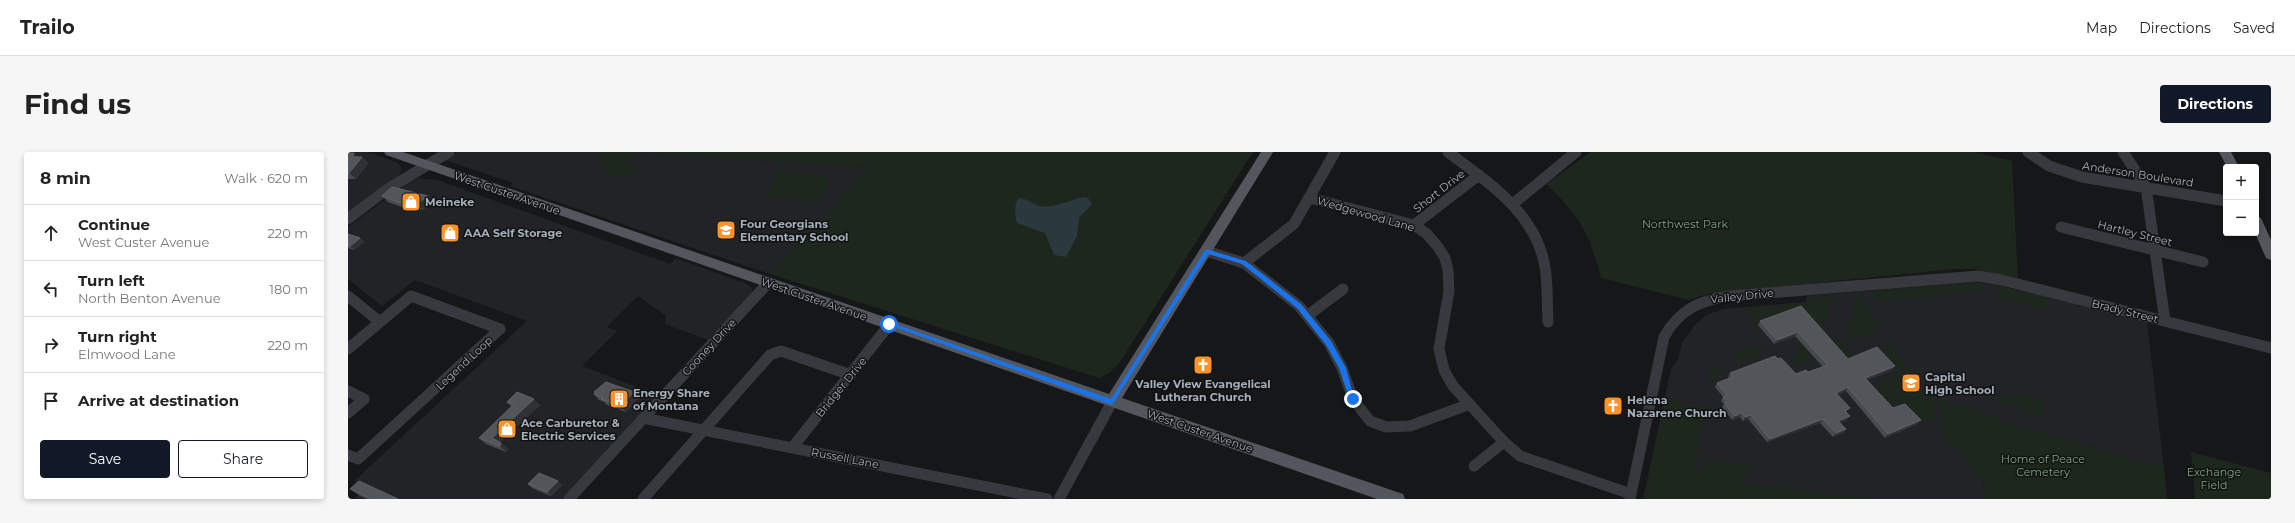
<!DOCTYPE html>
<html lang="en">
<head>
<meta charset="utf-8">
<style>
  body { margin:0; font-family:Montserrat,sans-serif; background:#f6f6f6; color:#222 }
  .controls { position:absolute; right:12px; top:12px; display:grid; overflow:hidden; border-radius:4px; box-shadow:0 2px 6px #0003 }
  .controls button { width:36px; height:36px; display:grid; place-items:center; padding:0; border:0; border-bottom:1px solid #e0e0e0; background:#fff; color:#222; font:20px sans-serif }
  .stop { position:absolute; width:12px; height:12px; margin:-9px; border:3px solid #1a73e8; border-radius:50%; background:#fff }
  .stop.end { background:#1a73e8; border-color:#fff; box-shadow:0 1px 4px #0008 }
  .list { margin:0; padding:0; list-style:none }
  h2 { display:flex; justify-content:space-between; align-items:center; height:52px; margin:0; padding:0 16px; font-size:17px }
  h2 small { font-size:13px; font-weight:400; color:#767676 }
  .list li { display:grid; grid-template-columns:26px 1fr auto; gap:12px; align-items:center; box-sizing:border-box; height:56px; padding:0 16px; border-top:1px solid #e0e0e0 }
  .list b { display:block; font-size:15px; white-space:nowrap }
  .list p { margin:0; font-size:13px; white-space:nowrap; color:#767676 }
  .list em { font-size:13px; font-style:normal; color:#767676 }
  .actions { display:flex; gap:8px; padding:12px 16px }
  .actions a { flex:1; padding:9px 0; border:1px solid #111827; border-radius:4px; text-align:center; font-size:14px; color:#111827 }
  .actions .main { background:#111827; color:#fff }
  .icon { flex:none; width:22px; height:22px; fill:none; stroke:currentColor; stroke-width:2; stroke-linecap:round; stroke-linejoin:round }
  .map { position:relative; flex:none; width:1923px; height:347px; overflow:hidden; border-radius:4px }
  header { display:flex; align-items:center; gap:24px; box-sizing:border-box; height:56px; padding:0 20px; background:#fff; border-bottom:1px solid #e0e0e0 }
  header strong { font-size:19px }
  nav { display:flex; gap:22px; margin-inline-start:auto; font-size:14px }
  .intro { display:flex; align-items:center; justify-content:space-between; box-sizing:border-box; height:96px; padding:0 24px }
  h1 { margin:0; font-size:28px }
  .button { padding:10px 18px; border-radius:4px; background:#111827; color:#fff; font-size:14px; font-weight:700 }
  main { display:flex; gap:24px; padding:0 24px }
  aside { flex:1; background:#fff; border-radius:4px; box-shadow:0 2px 6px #0003 }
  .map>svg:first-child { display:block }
  .built { fill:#222326 }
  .green { fill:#1e271e }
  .water { fill:#2b383d }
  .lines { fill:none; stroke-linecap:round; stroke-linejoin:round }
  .minor { stroke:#37393e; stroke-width:11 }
  .major { fill:#53575d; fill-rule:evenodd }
  .wall { fill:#474a4e }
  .shaded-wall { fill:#2f3134 }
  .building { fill:#52555a; stroke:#5f6368 }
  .route { fill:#1a73e8 }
  .labels { text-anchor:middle; stroke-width:3; stroke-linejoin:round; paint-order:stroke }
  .street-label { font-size:11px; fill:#a7b0b9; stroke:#111213 }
  .poi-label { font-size:11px; font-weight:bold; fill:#a7b0b9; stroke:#111213; text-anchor:start }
  .park-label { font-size:11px; fill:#81a67d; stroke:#111213 }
</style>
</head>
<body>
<header>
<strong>Trailo</strong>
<nav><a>Map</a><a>Directions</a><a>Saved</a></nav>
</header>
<div class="intro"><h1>Find us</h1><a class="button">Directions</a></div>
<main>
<aside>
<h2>8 min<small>Walk · 620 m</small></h2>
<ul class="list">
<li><svg class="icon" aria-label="ahead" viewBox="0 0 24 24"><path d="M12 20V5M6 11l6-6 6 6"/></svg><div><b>Continue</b><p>West Custer Avenue</p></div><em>220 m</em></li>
<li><svg class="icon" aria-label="left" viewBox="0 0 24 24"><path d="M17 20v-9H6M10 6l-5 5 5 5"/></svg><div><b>Turn left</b><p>North Benton Avenue</p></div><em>180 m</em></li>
<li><svg class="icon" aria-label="right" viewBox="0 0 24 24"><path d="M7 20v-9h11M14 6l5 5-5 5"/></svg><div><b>Turn right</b><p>Elmwood Lane</p></div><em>220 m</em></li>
<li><svg class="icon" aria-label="arrive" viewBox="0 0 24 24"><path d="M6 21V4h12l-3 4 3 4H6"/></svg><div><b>Arrive at destination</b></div></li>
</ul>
<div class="actions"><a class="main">Save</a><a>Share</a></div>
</aside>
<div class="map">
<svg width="1923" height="347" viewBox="0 0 1923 347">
  <rect width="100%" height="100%" fill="#161718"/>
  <!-- built -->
  <path class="built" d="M0 0H20L50 11 54 17 50 26 0 63Z
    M109 0H291L523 16 422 122 162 34 165 31 97 8Z
    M70 26 89 28 322 112 328 106 399 132 404 136V143L363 189 317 172 318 164 290 144 259 175 269 179 234 214 313 244 221 347H6L19 335 6 329 179 169 67 128 34 154 0 127V75L58 32Z
    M1626 130 1650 133 1799 170 1816 316 1635 263 1636 347H1295L1323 217 1330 207 1334 191 1346 174 1358 163 1375 157 1458 150 1459 144Z"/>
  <!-- green -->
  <path class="green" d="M248 0H289L281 13 292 16 280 27 260 21Z
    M291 0H905L772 210 761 221 751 226 422 122 522 16Z
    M1243 0H1625L1664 9 1670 126 1625 117H1607L1359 142 1341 148 1253 126C1242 82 1231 63 1198 32Z
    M432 17 479 26 482 28V32L468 50 419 44Z
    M1621 131H1634L1636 138 1532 149 1526 147 1522 140Z
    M1647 133 1700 145 1701 158 1653 146 1648 140Z
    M1508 141 1515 147 1513 148 1522 159 1520 160 1523 161 1529 171C1524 182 1509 188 1498 186L1508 149 1504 142Z
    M1491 143 1484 144 1475 177 1468 175 1445 160 1409 173 1399 161 1402 156 1415 155 1419 157 1421 155 1459 151 1462 145Z
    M1476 183 1496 190 1510 205 1497 211Z
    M1538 188 1542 191 1575 239 1584 244 1588 265 1569 272 1548 249 1544 250 1528 236 1531 230 1549 220 1534 203 1536 202Z
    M1454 191 1468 207 1448 213 1446 211 1451 193Z
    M1406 193 1416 195V199L1413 201V204L1387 212 1385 203Z
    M1366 214 1375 221 1364 230 1358 219Z
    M1676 242 1695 247V263L1634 246Z
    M1317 245 1357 257 1346 318 1354 321 1357 307 1401 313 1400 318 1391 325V330L1521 347H1428L1410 345 1400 347H1296Z
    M1590 247 1635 259V263L1816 316 1819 347H1636V328L1620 315 1619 304 1602 294 1593 283 1596 275Z
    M1843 300 1923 321V347H1847Z"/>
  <!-- water -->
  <path class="water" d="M735 45 740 46 744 52 731 66 729 84 718 105 706 103 697 81 669 71C667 65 666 50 671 46 679 46 684 52 691 54 704 57 722 48 735 45Z"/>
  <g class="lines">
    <!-- minor -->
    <path class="minor" d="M1100 0C1141 31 1188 61 1197 115 1200 133 1199 152 1200 170
      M1680 0 1701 14 1734 25 1878 49
      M1775 0 1798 35 1817 169
      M962 46 1066 73 1079 82 1090 95 1097 106 1100 118 1101 139 1091 197 1096 218 1105 234 1156 290 1172 304 1283 342
      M1166 51 1228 0
      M0 67 38 38 101 0
      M1066 73 1131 23
      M1713 75 1855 110
      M858 99 896 111 951 154 981 191 994 216 1005 247 1022 269 1038 275 1062 274 1122 252
      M896 111 946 72 987 0
      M0 144 32 170 63 144 152 177 10 307 0 303
      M959 164 995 137
      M0 197 32 170
      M0 239 16 247 0 261
      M295 266 699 347
      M444 296 541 173
      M1126 314 1156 290
      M221 347 420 131
      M295 347 422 203 433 199 503 223
      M711 347 764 250
      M1282 347 1316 185C1331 158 1352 148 1382 144L1630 124 1654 128 1923 196"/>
    <!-- major -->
    <path class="major" d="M36 0H55L761 242 913 0H925L774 246 1049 340 1055 342 1057 347H1029L38 3Z
      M1871 0H1883L1891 15H1879Z
      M1908 64 1913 66 1923 88V108L1918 106 1907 81Z"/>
  </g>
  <!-- wall -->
  <path class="wall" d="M0 1H6L10 5H14L20 11 8 27H0Z
    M34 44 86 50 75 58 66 55 62 58 40 50Z
    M0 82 12 86 16 90 6 98 0 96Z
    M1453 154 1500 207 1547 214 1544 218 1519 228 1545 256 1573 268 1569 272 1537 286 1498 239 1489 243 1499 260V268L1492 271 1498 277 1495 281 1485 285 1472 271 1419 290 1400 267 1395 269 1392 265 1384 268 1374 255 1376 252 1373 249 1375 245 1367 235 1369 231 1381 226 1380 225 1382 221 1430 207 1448 222 1460 220 1475 215 1447 184 1426 192 1410 173 1412 169Z
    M286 240 291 246 278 260 259 253 256 250 251 248 246 242Z
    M159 250 192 253 152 290 160 297 158 300 138 292 131 286 164 255Z
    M180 332 214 333 203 344 184 336Z
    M2 337 50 347H19L12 344Z"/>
  <!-- shaded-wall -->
  <path class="shaded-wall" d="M6 1 12 7 14 5 20 11 8 27 1 21 4 5Z
    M80 44 86 50 75 58 69 52Z
    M59 49 66 55 62 58 55 52Z
    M12 86 16 90 6 98 2 94Z
    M1450 180 1447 184 1426 192 1429 188Z
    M1547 214 1544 218 1514 230 1517 226Z
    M1500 235 1498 239 1485 245 1488 241Z
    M286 240 291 246 278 260 272 254Z
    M186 247 192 253 151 291 144 286Z
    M1502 256 1499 260 1494 262 1497 259Z
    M1394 261 1392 265 1384 268 1387 264Z
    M1403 263 1400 267 1395 269 1397 265Z
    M1502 264 1499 268 1488 273 1490 269Z
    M1475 267 1472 271 1419 290 1422 287Z
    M1573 268 1569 272 1537 286 1540 282Z
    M1498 277 1495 281 1485 285 1488 281Z
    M153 291 160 297 158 300 152 294Z
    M210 329 214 333 203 344 199 340Z"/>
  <!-- building -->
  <path class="building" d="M0 1H6L4 5H14L1 21H0Z
    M44 35 80 44 69 52 59 49 55 52 34 44Z
    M0 82 12 86 2 94H0Z
    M1453 154 1500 207 1529 195 1547 214 1517 226 1545 256 1557 252 1573 268 1540 282 1500 235 1488 241 1502 256 1497 259 1502 264 1490 269 1498 277 1488 281 1475 267 1422 287 1403 263 1397 265 1394 261 1387 264 1376 251 1379 250 1375 245 1379 243 1369 231 1385 225 1382 221 1427 204 1430 207 1433 206 1448 222 1458 218 1460 220 1480 213 1450 180 1429 188 1412 169Z
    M258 230 286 240 272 254 253 247 255 246 246 242 248 241 246 240Z
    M169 240 186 247 144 286 153 291 152 294 131 286 165 253 159 250Z
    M191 321 210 329 199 340 180 332Z
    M11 329 50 347H24L2 337Z"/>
  <!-- route -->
  <path class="route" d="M858 97 898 109 953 152 983 189 998 216 1007 249H1002L991 216 978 193 949 156 894 112 860 102 764 253 538 172 544 171 763 247Z"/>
  <!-- icons -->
  <defs>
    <symbol id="shop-square" viewBox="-11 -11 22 22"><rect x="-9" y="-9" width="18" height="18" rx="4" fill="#fe9429" stroke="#111213"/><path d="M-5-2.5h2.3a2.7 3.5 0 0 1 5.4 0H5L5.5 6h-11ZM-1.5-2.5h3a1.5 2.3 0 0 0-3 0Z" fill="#fff"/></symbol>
    <symbol id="school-square" viewBox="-11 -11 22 22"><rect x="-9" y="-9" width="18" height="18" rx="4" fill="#fe9429" stroke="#111213"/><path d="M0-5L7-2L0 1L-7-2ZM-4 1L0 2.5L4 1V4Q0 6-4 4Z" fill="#fff"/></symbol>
    <symbol id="church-square" viewBox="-11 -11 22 22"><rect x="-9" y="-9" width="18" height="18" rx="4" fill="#fe9429" stroke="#111213"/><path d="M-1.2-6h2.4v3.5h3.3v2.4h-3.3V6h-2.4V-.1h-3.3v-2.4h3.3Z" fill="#fff"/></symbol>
    <symbol id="building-square" viewBox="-11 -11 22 22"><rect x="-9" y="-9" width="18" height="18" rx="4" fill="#fe9429" stroke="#111213"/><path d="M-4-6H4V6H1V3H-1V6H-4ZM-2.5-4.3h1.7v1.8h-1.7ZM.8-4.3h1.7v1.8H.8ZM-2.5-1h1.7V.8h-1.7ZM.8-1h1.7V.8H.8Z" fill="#fff"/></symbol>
  </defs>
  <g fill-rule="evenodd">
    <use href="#shop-square" x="52" y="39" width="22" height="22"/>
    <use href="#school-square" x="367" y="67" width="22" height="22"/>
    <use href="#shop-square" x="91" y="70" width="22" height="22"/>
    <use href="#church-square" x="844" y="202" width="22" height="22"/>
    <use href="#school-square" x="1552" y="220" width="22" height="22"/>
    <use href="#building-square" x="260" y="236" width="22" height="22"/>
    <use href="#church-square" x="1254" y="243" width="22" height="22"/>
    <use href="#shop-square" x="148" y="266" width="22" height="22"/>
  </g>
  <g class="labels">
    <!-- street labels -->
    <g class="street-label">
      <text transform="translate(1790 22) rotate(9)" y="4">Anderson Boulevard</text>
      <text transform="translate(1091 39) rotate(-38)" y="4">Short Drive</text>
      <text transform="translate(159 41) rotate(19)" y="4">West Custer Avenue</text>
      <text transform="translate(1018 62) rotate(16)" y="4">Wedgewood Lane</text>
      <text transform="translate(1787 81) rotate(14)" y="4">Hartley Street</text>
      <text transform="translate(1394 144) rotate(-6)" y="4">Valley Drive</text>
      <text transform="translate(466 147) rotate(19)" y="4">West Custer Avenue</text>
      <text transform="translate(1777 159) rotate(14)" y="4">Brady Street</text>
      <text transform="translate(361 195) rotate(-47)" y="4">Cooney Drive</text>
      <text transform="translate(116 211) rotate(-43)" y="4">Legend Loop</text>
      <text transform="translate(493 235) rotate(-51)" y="4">Bridger Drive</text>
      <text transform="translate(852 279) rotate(19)" y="4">West Custer Avenue</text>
      <text transform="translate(497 306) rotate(11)" y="4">Russell Lane</text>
    </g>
    <!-- poi labels -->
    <g class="poi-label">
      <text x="77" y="54">Meineke</text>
      <text x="392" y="76">Four Georgians<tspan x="392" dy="13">Elementary School</tspan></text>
      <text x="116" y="85">AAA Self Storage</text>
      <text x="1577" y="229">Capital<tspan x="1577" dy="13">High School</tspan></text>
      <text x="855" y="236" text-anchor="middle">Valley View Evangelical<tspan x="855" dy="13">Lutheran Church</tspan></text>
      <text x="285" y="245">Energy Share<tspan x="285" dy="13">of Montana</tspan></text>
      <text x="1279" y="252">Helena<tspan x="1279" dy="13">Nazarene Church</tspan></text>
      <text x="173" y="275">Ace Carburetor &amp;<tspan x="173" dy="13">Electric Services</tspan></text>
    </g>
    <!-- park labels -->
    <g class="park-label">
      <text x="1337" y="76">Northwest Park</text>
      <text x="1695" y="311">Home of Peace<tspan x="1695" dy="13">Cemetery</tspan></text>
      <text x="1866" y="324">Exchange<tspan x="1866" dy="13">Field</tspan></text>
    </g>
  </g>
</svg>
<div class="controls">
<button>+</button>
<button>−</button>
</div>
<div class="stop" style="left:541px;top:172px"></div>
<div class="stop end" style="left:1005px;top:247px"></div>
</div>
</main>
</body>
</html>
